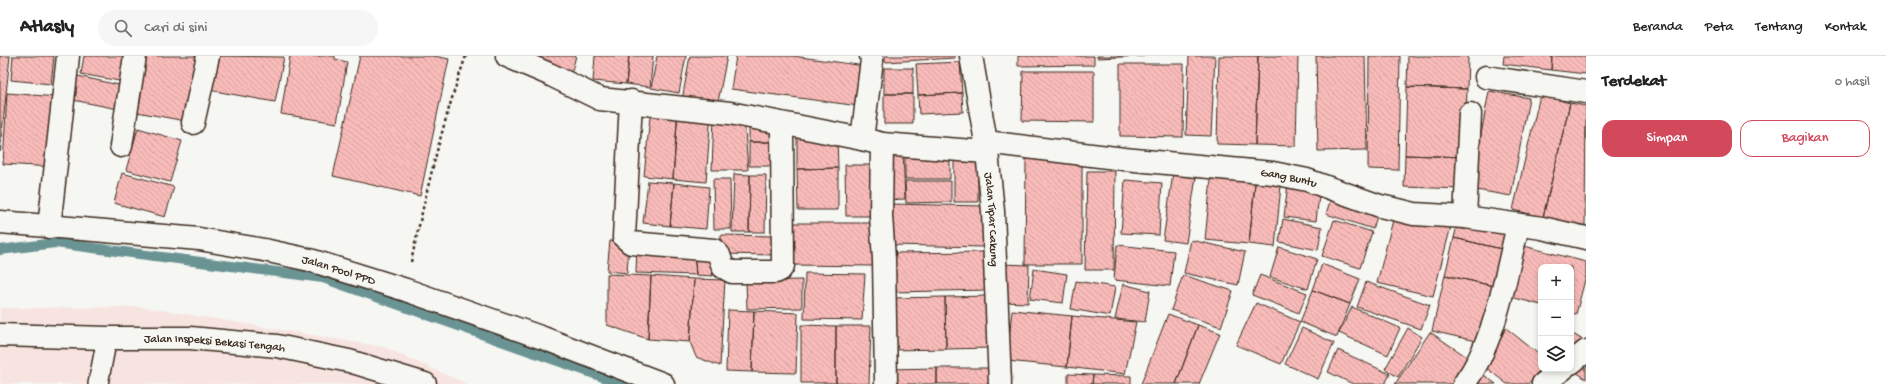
<!DOCTYPE html>
<html lang="id">
<head>
<meta charset="utf-8">
<style>
  body { margin:0; font-family:"Gochi Hand",sans-serif; background:#f6f6f6; color:#222 }
  .controls { position:absolute; right:12px; bottom:12px; display:grid; overflow:hidden; border-radius:8px; box-shadow:0 2px 6px #0003 }
  .controls button { width:36px; height:36px; display:grid; place-items:center; padding:0; border:0; border-bottom:1px solid #e0e0e0; background:#fff; color:#222; font:20px sans-serif }
  .list { margin:0; padding:0; list-style:none }
  h2 { display:flex; justify-content:space-between; align-items:center; height:52px; margin:0; padding:0 16px; font-size:17px }
  h2 small { font-size:13px; font-weight:400; color:#767676 }
  .actions { display:flex; gap:8px; padding:12px 16px }
  .actions a { flex:1; padding:9px 0; border:1px solid #d1495b; border-radius:12px; text-align:center; font-size:14px; color:#d1495b }
  .actions .main { background:#d1495b; color:#fff }
  .icon { flex:none; width:22px; height:22px; fill:none; stroke:currentColor; stroke-width:2; stroke-linecap:round; stroke-linejoin:round }
  .map { position:relative; flex:none; width:1586px; height:328px; overflow:hidden }
  header { display:flex; align-items:center; gap:24px; box-sizing:border-box; height:56px; padding:0 20px; background:#fff; border-bottom:1px solid #e0e0e0 }
  header strong { font-size:19px }
  nav { display:flex; gap:22px; margin-inline-start:auto; font-size:14px }
  .search { width:280px; height:36px; background:#f6f6f6; display:flex; align-items:center; gap:10px; box-sizing:border-box; padding:0 14px; border-radius:22px; color:#767676; font-size:15px }
  main { display:flex }
  aside { flex:1; background:#fff }
  .map>svg:first-child { display:block }
  .built { fill:#f7e4e1 }
  .lines { fill:none; stroke-linecap:round; stroke-linejoin:round }
  .stream { stroke:#6a9494; stroke-width:10 }
  .building { fill:url(#building-back-hatch); stroke:#3b2a1e }
  .lane-casing { stroke:#3b2a1e; stroke-width:22 }
  .street-casing { stroke:#3b2a1e; stroke-width:25 }
  .secondary-casing { stroke:#3b2a1e; stroke-width:25 }
  .path { stroke:#3b2a1e; stroke-width:2.5; stroke-dasharray:3 3; stroke-linecap:butt }
  .lane { stroke:#f6f6f2; stroke-width:19 }
  .street { stroke:#f6f6f2; stroke-width:22 }
  .secondary { stroke:#f6f6f2; stroke-width:22 }
  .labels { text-anchor:middle; stroke-width:3.5; stroke-linejoin:round; paint-order:stroke }
  .street-label { font-size:12px; fill:#3b2a1e; stroke:#f6f6f2 }
</style>
</head>
<body>
<header>
<strong>Atlasly</strong>
<div class="search"><svg class="icon" aria-label="search" viewBox="0 0 24 24"><circle cx="10" cy="10" r="6"/><path d="M15 15l6 6"/></svg>Cari di sini</div>
<nav><a>Beranda</a><a>Peta</a><a>Tentang</a><a>Kontak</a></nav>
</header>
<main>
<div class="map">
<svg width="1586" height="328" viewBox="0 0 1586 328">
  <defs>
    <pattern id="building-back-hatch" width="6" height="6" patternUnits="userSpaceOnUse"><rect width="6" height="6" fill="#f8bbb9"/><path d="M-1 5l2 2M0 0l6 6M5-1l2 2" fill="none" stroke="#d6a19f"/></pattern>
  </defs>
  <rect width="100%" height="100%" fill="#f6f6f2"/>
  <filter id="ink" filterUnits="userSpaceOnUse"><feTurbulence type="fractalNoise" baseFrequency=".025" numOctaves="2"/><feDisplacementMap in="SourceGraphic" scale="8" xChannelSelector="R" yChannelSelector="G"/><feConvolveMatrix kernelMatrix="1 2 1 2 8 2 1 2 1" color-interpolation-filters="sRGB"/></filter>
  <g filter="url(#ink)">
    <!-- built -->
    <path class="built" d="M143 251 384 291 467 328H0V252Z"/>
    <g class="lines">
      <!-- stream -->
      <path class="stream" d="M0 194 55 187 323 222 623 328"/>
    </g>
    <!-- building -->
    <path class="building" d="M0 0H10L0 96Z
      M13 0H54L51 28 11 24Z
      M84 0H130L125 26 81 18Z
      M147 0H203L191 66 137 56Z
      M215 0 284 1 275 46 209 34Z
      M290 0H335V3L347 6 337 67 281 58Z
      M360 0H434L449 3 420 140 333 120Z
      M528 0H576L571 18Z
      M595 0H629L626 28 593 25Z
      M629 0H653L650 31 626 28Z
      M657 0H686L679 37 651 32Z
      M690 0H727L717 51 682 44Z
      M736 0H793L865 10 859 50 731 33Z
      M885 0H955V2L885 6Z
      M1018 0H1094V9L1018 10Z
      M1097 0H1144L1097 2Z
      M1189 0H1215L1211 80 1186 79Z
      M1219 0H1258L1255 89 1217 88Z
      M1258 0H1298L1296 90 1255 89Z
      M1316 0H1365L1367 94 1318 95Z
      M1369 0H1400L1398 114 1368 113Z
      M1408 0H1468L1467 33 1407 31Z
      M1504 0H1552L1551 14 1503 8Z
      M1552 0H1586V18L1551 14Z
      M960 6 962 37 918 39 916 8Z
      M1120 8H1184L1183 81 1120 80Z
      M884 12H913V38H884Z
      M1023 15H1094V66L1022 65Z
      M73 19 128 31 123 54 68 43Z
      M1407 31 1467 33 1465 101 1405 99Z
      M1489 35 1529 42 1511 140 1471 133Z
      M7 37 57 41 52 111 3 108Z
      M962 37 963 56 919 58 918 39Z
      M884 38H913V68H884Z
      M1540 39 1570 47 1543 161 1513 154Z
      M1570 47 1586 50 1585 172 1543 161Z
      M651 50 678 53 673 123 644 120Z
      M678 53 711 56 706 126 673 123Z
      M714 59 744 61 748 114H712Z
      M749 64 772 67 781 86H749Z
      M138 72 182 85 170 126 126 114Z
      M837 80 838 112 797 113V81Z
      M749 86H781L779 110H749Z
      M903 96 905 143 888 144 886 97Z
      M905 99H950V123H905Z
      M954 99H978V146H954Z
      M1405 99 1465 101 1464 133 1404 131Z
      M1026 103H1082V208H1025Z
      M845 109H876L877 160H846Z
      M1174 111 1197 114 1186 187 1163 184Z
      M838 112V154H798L797 113Z
      M1212 113 1256 117 1249 188 1205 184Z
      M1087 115H1115L1114 214H1085Z
      M122 117 174 131 165 161 114 147Z
      M1256 117 1282 119 1275 191 1249 188Z
      M734 118 750 119 749 176H732Z
      M750 119H766L765 176H749Z
      M713 123H730L731 173H714Z
      M1125 124 1162 127 1159 179 1121 177Z
      M648 125 674 127 670 170 643 167Z
      M905 125H951V146L906 147Z
      M674 127 709 131 706 173 670 170Z
      M1288 127 1320 131 1316 165 1284 161Z
      M1332 139 1379 154 1373 173 1326 158Z
      M891 148 985 150 984 191 889 189Z
      M1395 156 1451 170 1433 240 1377 227Z
      M1459 161 1511 174 1506 194 1454 182Z
      M1283 163 1322 171 1318 194 1279 186Z
      M1334 164 1372 176 1360 212 1322 200Z
      M793 167H874V210L793 209Z
      M721 179 776 180V199L721 198Z
      M1454 182 1506 194 1498 231 1445 219Z
      M1191 184 1245 196 1238 229 1184 217Z
      M610 185 629 187 627 217 607 215Z
      M1117 189 1174 195 1170 230 1114 224Z
      M637 190 694 195 696 219 636 217Z
      M1524 190 1586 206V220L1576 258 1571 257V211H1541V249L1511 241Z
      M1279 191 1317 203 1308 233 1270 221Z
      M694 195 707 196 713 220 696 219Z
      M988 196 989 234 891 236V197Z
      M1001 208 1029 209 1028 247 1001 246Z
      M1322 208 1360 223 1350 248 1313 234Z
      M1034 213 1067 218 1063 247 1030 243Z
      M805 217 865 218 862 264 804 263Z
      M607 218 651 220 648 283 607 269Z
      M1183 219 1233 235 1221 271 1171 254Z
      M1260 219 1307 237 1299 257 1252 239Z
      M1445 219 1498 231 1484 287 1432 275Z
      M651 220 694 223 690 286 648 283Z
      M694 223 725 224 720 310 696 301 690 286Z
      M802 224V252L747 253 746 225Z
      M1076 225 1115 231 1110 260 1071 253Z
      M1366 226 1430 249 1421 273 1357 251Z
      M1123 228 1150 235 1145 266 1115 263Z
      M1313 234 1350 248 1337 281 1300 266Z
      M989 240 990 292 946 293 945 241Z
      M945 241 946 293 891 294 890 242Z
      M1256 247 1300 266 1281 308 1236 289Z
      M1352 251 1400 272 1388 299 1339 277Z
      M728 254 754 255 752 316 726 315Z
      M1012 254 1072 260 1067 311 1007 305Z
      M754 255 798 257 796 317 752 316Z
      M1168 258 1198 269 1176 328H1141Z
      M1072 260 1136 266 1125 318 1067 311Z
      M801 269 836 270V327H801Z
      M1198 269 1220 277 1199 328H1176Z
      M836 270H871L869 328 836 327Z
      M1302 272 1334 287 1318 323 1285 308Z
      M1408 272 1422 281 1398 321 1385 313Z
      M1506 272 1541 300V313L1528 328H1507L1485 311Z
      M1430 276 1473 305 1458 328H1395Z
      M1571 277 1583 284 1571 296Z
      M1338 294 1390 318 1385 328H1353L1328 316Z
      M1586 301V323L1576 316Z
      M937 312H996V328H937Z
      M937 312V328H890L889 313Z
      M1481 317 1496 328H1472Z
      M1068 318 1093 319 1092 328H1068Z
      M1093 319 1131 320V328H1092Z"/>
    <g class="lines">
      <defs>
        <path id="lane" d="M98 328 107 282"/>
        <g id="street">
          <path d="M507 0 549 18 600 43 730 57 862 83"/>
          <path d="M871 0 872 4 862 83 882 88 986 96"/>
          <path d="M1486 21 1586 36"/>
          <path d="M631 45 624 181 631 187 714 194 719 199 723 211 732 216H776L780 214 783 210 782 68"/>
          <path d="M193 67 208 0"/>
          <path id="s1" d="M986 86 1124 103 1273 117 1307 124 1380 150 1398 154 1414 158 1465 161 1542 172 1586 182"/>
          <path d="M882 88 881 160 884 203 886 328"/>
          <path d="M121 90 135 0"/>
          <path d="M1465 161 1470 58"/>
          <path id="s2" d="M0 166 199 183 264 194 310 204 406 234 543 282 663 328"/>
          <path d="M49 171 68 0"/>
          <path id="s3" d="M0 279 107 282H190L277 290 349 305 425 328"/>
          <path d="M1571 307 1586 295"/>
          <path d="M1464 328C1496 285 1505 221 1518 170"/>
          <path d="M1543 328 1563 313"/>
        </g>
        <g id="secondary">
          <path id="s4" d="M971 0 986 86 993 155 1000 328"/>
        </g>
      </defs>
      <!-- lane casing -->
      <use href="#lane" class="lane-casing"/>
      <!-- street casing -->
      <use href="#street" class="street-casing"/>
      <!-- secondary casing -->
      <use href="#secondary" class="secondary-casing"/>
      <!-- path -->
      <path class="path" d="M411 206C426 137 442 67 466 0"/>
      <!-- lane -->
      <use href="#lane" class="lane"/>
      <!-- street -->
      <use href="#street" class="street"/>
      <!-- secondary -->
      <use href="#secondary" class="secondary"/>
    </g>
  </g>
  <g class="labels">
    <!-- street labels -->
    <g class="street-label">
      <text dy="4" stroke="none"><textPath href="#s1" startOffset="305">Gang Buntu</textPath></text>
      <text dy="4" stroke="none"><textPath href="#s4" startOffset="165">Jalan Tipar Cakung</textPath></text>
      <text dy="4" stroke="none"><textPath href="#s2" startOffset="343">Jalan Pool PPD</textPath></text>
      <text dy="4" stroke="none"><textPath href="#s3" startOffset="215">Jalan Inspeksi Bekasi Tengah</textPath></text>
    </g>
  </g>
</svg>
<div class="controls">
<button>+</button>
<button>−</button>
<button><svg class="icon" aria-label="layers" viewBox="0 0 24 24"><path d="M12 4l9 5-9 5-9-5zM3 14l9 5 9-5"/></svg></button>
</div>
</div>
<aside>
<h2>Terdekat<small>0 hasil</small></h2>
<ul class="list">
</ul>
<div class="actions"><a class="main">Simpan</a><a>Bagikan</a></div>
</aside>
</main>
</body>
</html>
